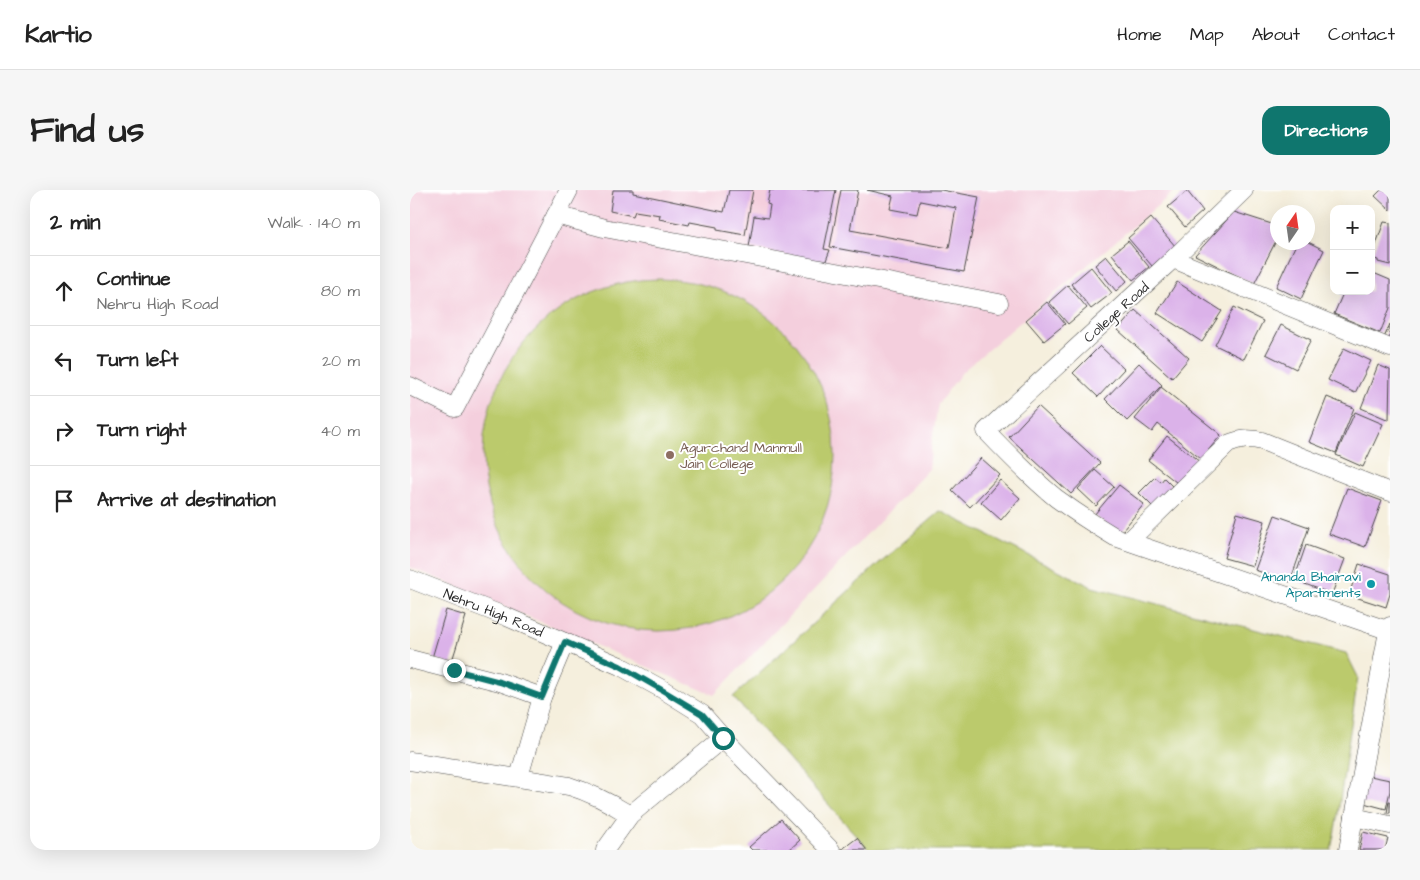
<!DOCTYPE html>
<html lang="en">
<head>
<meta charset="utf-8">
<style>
  body { margin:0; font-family:"Architects Daughter",sans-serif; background:#f6f6f6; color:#222 }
  .controls { position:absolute; right:15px; top:15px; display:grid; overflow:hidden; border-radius:10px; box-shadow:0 5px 20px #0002 }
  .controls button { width:45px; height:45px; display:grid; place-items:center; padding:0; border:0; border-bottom:1px solid #e0e0e0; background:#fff; color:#222; font:25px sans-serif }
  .compass { position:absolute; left:860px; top:15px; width:45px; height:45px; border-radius:50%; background:#fff; box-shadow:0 5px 20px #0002; rotate:13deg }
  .stop { position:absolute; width:15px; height:15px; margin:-11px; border:4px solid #0f766e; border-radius:50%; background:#fff }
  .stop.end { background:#0f766e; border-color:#fff; box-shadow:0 1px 5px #0008 }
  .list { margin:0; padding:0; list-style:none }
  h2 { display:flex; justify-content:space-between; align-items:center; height:65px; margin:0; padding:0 20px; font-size:21px }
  h2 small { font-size:16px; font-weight:400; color:#767676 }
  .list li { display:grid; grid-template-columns:32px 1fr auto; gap:15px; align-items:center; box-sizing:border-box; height:70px; padding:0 20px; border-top:1px solid #e0e0e0 }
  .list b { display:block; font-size:19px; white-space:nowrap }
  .list p { margin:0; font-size:16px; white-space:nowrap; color:#767676 }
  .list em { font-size:16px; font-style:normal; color:#767676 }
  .icon { flex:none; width:28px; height:28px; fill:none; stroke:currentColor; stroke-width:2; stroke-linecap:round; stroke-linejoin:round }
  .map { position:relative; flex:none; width:980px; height:660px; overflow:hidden; border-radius:15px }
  header { display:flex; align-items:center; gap:30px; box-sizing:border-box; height:70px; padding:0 25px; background:#fff; border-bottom:1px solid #e0e0e0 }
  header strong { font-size:24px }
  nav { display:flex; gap:28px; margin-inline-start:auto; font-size:18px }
  .intro { display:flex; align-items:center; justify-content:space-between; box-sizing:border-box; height:120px; padding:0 30px }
  h1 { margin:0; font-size:35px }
  .button { padding:12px 22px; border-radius:15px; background:#0f766e; color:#fff; font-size:18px; font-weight:700 }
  main { display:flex; gap:30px; padding:0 30px }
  aside { flex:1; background:#fff; border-radius:15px; box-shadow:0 5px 20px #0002 }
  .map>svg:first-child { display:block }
  .built { fill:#f4cfdd }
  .green { fill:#bbca6c; stroke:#737a4c }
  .building { fill:#dbb2e9 }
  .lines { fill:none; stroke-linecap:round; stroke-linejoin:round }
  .minor-casing { stroke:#494846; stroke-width:19 }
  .minor { stroke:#fff; stroke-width:18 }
  .route { stroke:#0f766e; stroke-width:6 }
  .education-dot { fill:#8d6e63; stroke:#fff; stroke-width:2 }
  .culture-dot { fill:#0f9aa8; stroke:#fff; stroke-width:2 }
  .labels { text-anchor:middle; stroke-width:4; stroke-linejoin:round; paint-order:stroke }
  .street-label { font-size:14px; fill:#2b2b2b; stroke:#fff }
  .education-label { font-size:14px; fill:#785e54; stroke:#fff; text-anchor:start }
  .culture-label { font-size:14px; fill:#0d838f; stroke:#fff; text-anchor:end }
</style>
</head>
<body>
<header>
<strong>Kartio</strong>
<nav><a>Home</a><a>Map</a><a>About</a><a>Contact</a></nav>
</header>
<div class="intro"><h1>Find us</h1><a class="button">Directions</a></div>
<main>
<aside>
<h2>2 min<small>Walk · 140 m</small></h2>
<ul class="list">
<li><svg class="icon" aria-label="ahead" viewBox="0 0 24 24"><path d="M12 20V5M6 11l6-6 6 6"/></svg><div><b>Continue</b><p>Nehru High Road</p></div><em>80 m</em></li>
<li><svg class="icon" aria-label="left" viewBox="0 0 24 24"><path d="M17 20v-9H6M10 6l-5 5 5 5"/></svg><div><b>Turn left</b></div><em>20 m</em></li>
<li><svg class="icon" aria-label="right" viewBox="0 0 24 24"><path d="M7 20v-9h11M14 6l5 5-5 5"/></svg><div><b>Turn right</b></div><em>40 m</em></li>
<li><svg class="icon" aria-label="arrive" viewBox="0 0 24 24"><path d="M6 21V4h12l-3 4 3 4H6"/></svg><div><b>Arrive at destination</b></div></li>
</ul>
</aside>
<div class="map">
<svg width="980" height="660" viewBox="0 0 980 660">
  <rect width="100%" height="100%" fill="#fff"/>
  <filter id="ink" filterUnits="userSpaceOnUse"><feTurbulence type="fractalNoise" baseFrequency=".02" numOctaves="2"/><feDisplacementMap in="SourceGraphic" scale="10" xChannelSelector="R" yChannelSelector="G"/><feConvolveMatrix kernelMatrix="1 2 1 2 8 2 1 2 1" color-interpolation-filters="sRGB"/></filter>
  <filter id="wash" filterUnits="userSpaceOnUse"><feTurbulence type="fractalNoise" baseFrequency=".0096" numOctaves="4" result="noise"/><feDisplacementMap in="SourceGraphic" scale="20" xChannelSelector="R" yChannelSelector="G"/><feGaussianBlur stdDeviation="1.12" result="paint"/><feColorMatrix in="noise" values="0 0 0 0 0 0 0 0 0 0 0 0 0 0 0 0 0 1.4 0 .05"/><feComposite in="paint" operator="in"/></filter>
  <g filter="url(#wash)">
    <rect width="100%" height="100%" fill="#f5efdd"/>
    <!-- built -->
    <path class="built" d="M0 0H766L553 181 528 214 522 251 519 279 304 505 0 377Z"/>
    <!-- green -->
    <path class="green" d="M73 265a176 176 0 1 1 352 0a176 176 0 1 1-352 0Z
      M530 321 682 397 936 463 948 487 928 624 921 660H459L323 507 468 374Z"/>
    <g id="blocks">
      <!-- building -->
      <path class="building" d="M203 0H223V3L314 22 319 0H343L335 45 307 40V37L280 32 279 35 249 29 250 25 225 21 223 26 200 21Z
        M360 0H426L414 59 420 60 415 73 339 57 344 26 358 28 360 15 357 14Z
        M431 0H448L440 40 539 58 546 18 510 11 507 24 480 19 483 6 457 0H531L569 7 554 82 420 57Z
        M971 0H980V20L965 6Z
        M777 1 793 21 775 37 758 17Z
        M824 22 868 36V47L844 94 785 65Z
        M741 28 766 57 742 76 718 48Z
        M974 32 980 33V75L968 72V70L961 68Z
        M718 51 739 77 723 90 702 64Z
        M887 52H898L914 60 891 109 866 97Z
        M696 66 717 91 706 101 685 75Z
        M681 77 702 103 681 119 661 94Z
        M961 82 980 90V118L970 143 924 124 934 101H961Z
        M767 92 812 121 792 152 747 123Z
        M658 95 677 118 658 134 639 112Z
        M637 112 655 134 634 151 616 130Z
        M824 117 853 131 834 169 805 155Z
        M725 120 779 168 762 188 708 140Z
        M980 134V150L974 148Z
        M871 135 901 150 886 179 856 164Z
        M690 156 714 179 688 207 663 183Z
        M934 158 961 171 945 203 918 190Z
        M729 173 752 195 717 231 695 209Z
        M968 175 980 180 979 230 951 218Z
        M751 197 811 245 791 269 748 234 742 242 725 229Z
        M917 207 944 218 926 263 899 252Z
        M628 216 690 273 661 304 599 247Z
        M945 222 973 234 953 277 926 265Z
        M757 246 790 272 771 296 738 270Z
        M571 268 590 285 560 317 542 300Z
        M685 280 704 297 686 316 668 299Z
        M745 287 751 292 754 288 762 296 742 316 729 303Z
        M590 290 610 308 591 330 571 312Z
        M709 295 734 314 709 345 684 325Z
        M937 298 972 311 955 357 919 344Z
        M827 323 855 331 843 376 814 368Z
        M865 325 899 337 880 392 845 380Z
        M896 355 935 369 922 404 884 390Z
        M949 374 980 384V404L976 417 939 405Z
        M36 420 56 426 41 474 22 468Z
        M955 585 980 590V601L976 619 950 612Z
        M979 611H980V623H977Z
        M371 629 390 650 379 660H342L339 657Z
        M953 642 978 648 975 660H949Z
        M447 648 457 660H431Z"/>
    </g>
  </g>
  <g filter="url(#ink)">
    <use href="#blocks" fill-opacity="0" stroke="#494846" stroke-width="1"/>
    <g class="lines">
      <defs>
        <g id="minor">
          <path d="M159 0 146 25 194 38 589 113"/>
          <path d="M834 0 763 69 576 241C598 264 621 288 646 308 665 322 685 335 705 347L980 441"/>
          <path d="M763 69 980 158"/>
          <path d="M0 196 45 218 146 25"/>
          <path d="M719 351 818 254C830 249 839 248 852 251L980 302"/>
          <path id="s1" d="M0 389 97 427 210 476 252 499 292 524 313 548 421 660"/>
          <path d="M0 469 90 492 132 507"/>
          <path d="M0 571 159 596C182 603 199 612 220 625"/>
          <path d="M109 587 132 507 155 452"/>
          <path d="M944 627 980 635"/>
          <path d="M195 660 220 625 313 548"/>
          <path d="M938 660 978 441 980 436"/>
        </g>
      </defs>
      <!-- minor casing -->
      <use href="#minor" class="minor-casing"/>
      <!-- minor -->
      <use href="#minor" class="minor"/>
    </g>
  </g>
  <g class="lines" filter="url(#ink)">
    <!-- route -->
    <path class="route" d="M44 480 90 492 132 507 155 452 210 476 252 500 292 524 313 548"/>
  </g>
  <!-- markers -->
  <circle class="education-dot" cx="260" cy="265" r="5"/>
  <circle class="culture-dot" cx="961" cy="394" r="5"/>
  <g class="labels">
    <!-- street labels -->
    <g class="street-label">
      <text transform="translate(706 122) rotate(-42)" y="5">College Road</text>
      <text dy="5" stroke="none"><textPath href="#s1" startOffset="90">Nehru High Road</textPath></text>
    </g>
    <!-- education labels -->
    <g class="education-label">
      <text x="270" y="262">Agurchand Manmull<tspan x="270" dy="16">Jain College</tspan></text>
    </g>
    <!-- culture labels -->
    <g class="culture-label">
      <text x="951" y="391">Ananda Bhairavi<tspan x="951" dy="16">Apartments</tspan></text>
    </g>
  </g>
</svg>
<div class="controls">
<button>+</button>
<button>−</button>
</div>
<svg class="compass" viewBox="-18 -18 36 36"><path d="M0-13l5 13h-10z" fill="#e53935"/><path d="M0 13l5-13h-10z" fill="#767676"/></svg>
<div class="stop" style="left:313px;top:548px"></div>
<div class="stop end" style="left:44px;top:480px"></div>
</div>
</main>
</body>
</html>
